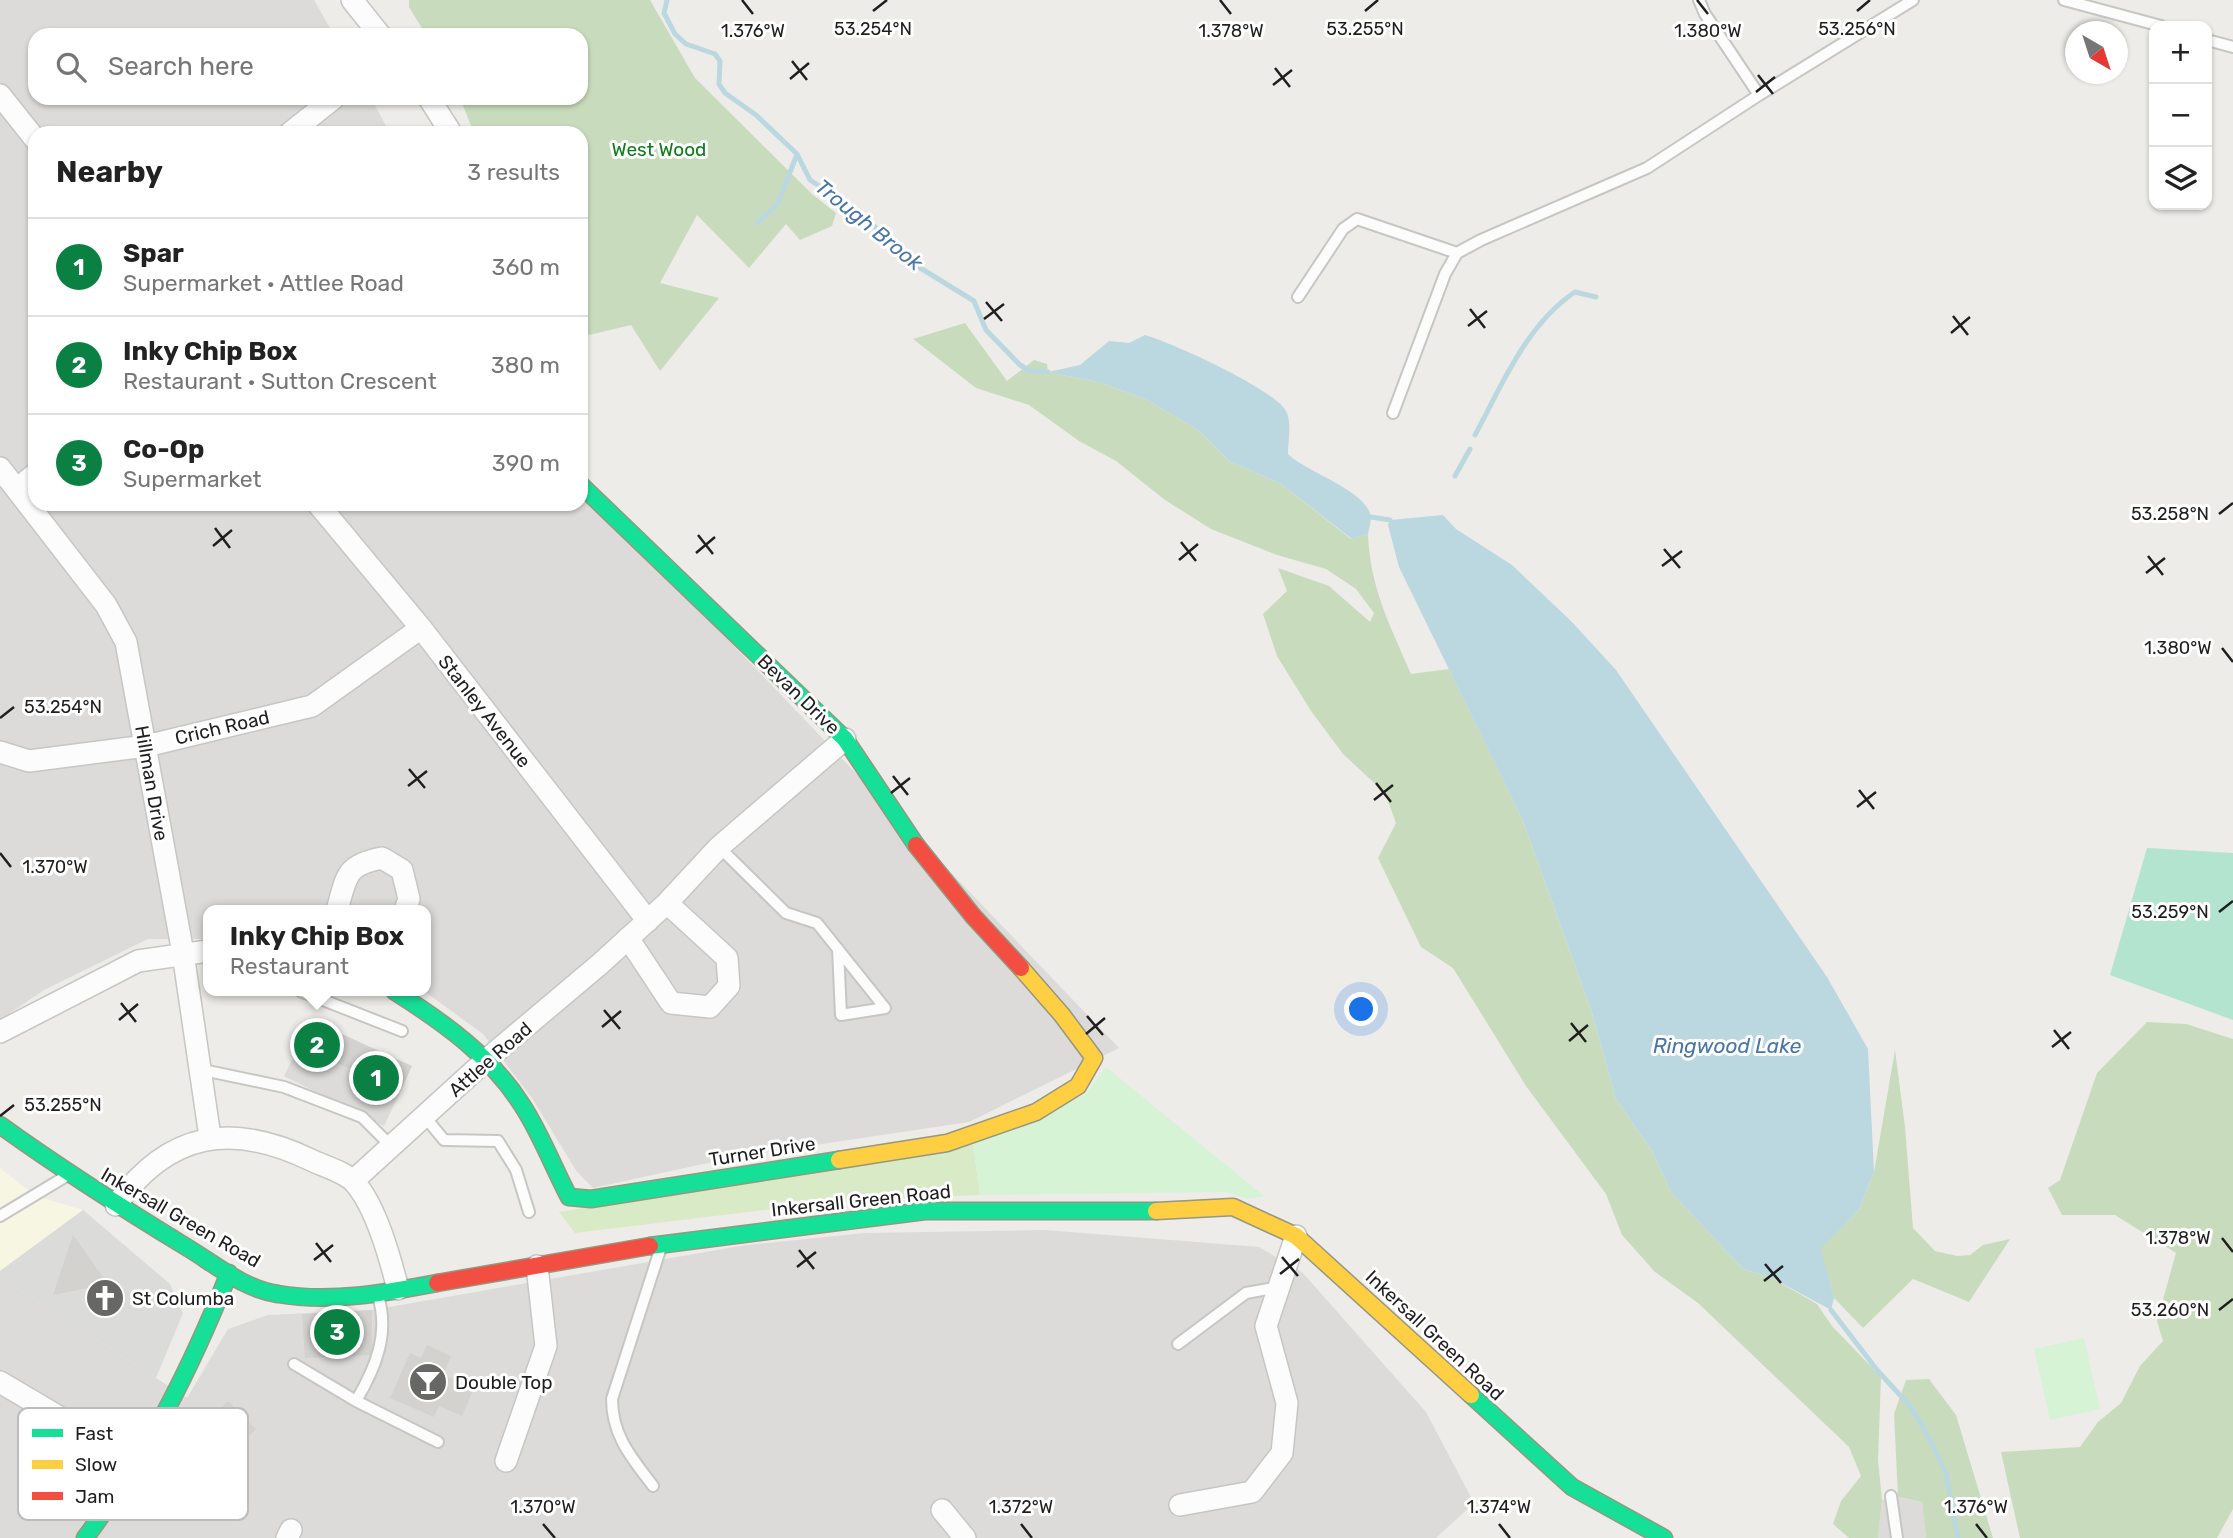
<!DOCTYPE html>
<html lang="en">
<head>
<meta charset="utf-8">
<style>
  body { margin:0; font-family:Rubik,sans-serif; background:#f6f6f6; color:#222 }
  .controls { position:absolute; right:21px; top:21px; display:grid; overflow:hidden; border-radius:14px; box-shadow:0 2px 5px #0004 }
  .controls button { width:63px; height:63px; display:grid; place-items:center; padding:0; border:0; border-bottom:2px solid #e0e0e0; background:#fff; color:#222; font:35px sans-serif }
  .compass { position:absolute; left:2065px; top:21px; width:63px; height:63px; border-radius:50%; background:#fff; box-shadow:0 2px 5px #0004; rotate:141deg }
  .you { position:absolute; left:1362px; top:1010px; width:24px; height:24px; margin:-18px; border:5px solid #fff; border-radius:50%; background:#1a73e8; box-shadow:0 0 0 10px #1a73e833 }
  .badge { display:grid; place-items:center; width:46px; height:46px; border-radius:50%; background:#0b8043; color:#fff; font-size:23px; font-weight:700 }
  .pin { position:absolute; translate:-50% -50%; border:4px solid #fff; box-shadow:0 2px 7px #0006 }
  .popup { position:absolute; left:203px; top:905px; width:228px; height:91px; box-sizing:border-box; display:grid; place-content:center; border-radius:14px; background:#fff; filter:drop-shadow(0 2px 5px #0005); font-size:23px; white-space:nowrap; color:#767676 }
  .popup b { font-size:26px; color:#222 }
  .popup::after { content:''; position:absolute; left:50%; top:100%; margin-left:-14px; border:14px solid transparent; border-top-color:#fff }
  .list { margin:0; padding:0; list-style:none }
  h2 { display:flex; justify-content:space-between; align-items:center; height:91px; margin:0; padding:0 28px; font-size:30px }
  h2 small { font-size:23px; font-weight:400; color:#767676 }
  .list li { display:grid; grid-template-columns:46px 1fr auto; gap:21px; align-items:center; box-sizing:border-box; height:98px; padding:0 28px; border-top:2px solid #e0e0e0 }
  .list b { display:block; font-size:26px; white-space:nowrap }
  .list p { margin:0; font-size:23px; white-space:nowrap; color:#767676 }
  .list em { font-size:23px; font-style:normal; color:#767676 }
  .icon { flex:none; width:38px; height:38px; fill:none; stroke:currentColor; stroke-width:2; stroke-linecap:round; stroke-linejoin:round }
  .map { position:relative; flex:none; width:2233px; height:1538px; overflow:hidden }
  .search { position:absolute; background:#fff; box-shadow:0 2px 5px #0004; left:28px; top:28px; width:560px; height:77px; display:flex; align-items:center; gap:18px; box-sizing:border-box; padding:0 24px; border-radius:21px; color:#767676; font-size:26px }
  .panel { position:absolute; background:#fff; box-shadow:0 2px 5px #0004; left:28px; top:126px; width:560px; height:385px; border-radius:21px }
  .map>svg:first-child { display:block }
  .residential { fill:#dcdbd9 }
  .education { fill:#f6f6e3 }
  .religious { fill:#dbdbd9 }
  .grass { fill:#d9eac7 }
  .forest { fill:#c8dcbd }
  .park { fill:#d6f3d6 }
  .pitch { fill:#b3e4d0 }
  .water { fill:#bbd8e0 }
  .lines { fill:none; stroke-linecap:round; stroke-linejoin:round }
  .stream { stroke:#bbd8e0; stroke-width:5 }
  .building { fill:#d4d2cf }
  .lane-casing { stroke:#c6c6c4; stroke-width:14 }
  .street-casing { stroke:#c6c6c4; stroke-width:24 }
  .fast-casing { stroke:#959780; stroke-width:19 }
  .slow-casing { stroke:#959780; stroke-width:19 }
  .jam-casing { stroke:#959780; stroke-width:19 }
  .lane { stroke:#fcfcfc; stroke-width:10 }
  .street { stroke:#fcfcfc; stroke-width:21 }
  .fast { stroke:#16e098; stroke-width:16 }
  .slow { stroke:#ffcf43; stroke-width:16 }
  .jam { stroke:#f24e42; stroke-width:16 }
  .ticks { fill:none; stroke:#1f1f1f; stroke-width:2.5 }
  .labels { text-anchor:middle; stroke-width:6; stroke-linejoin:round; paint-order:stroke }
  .park-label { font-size:19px; fill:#0c7e18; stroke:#fff }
  .street-label { font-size:19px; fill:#1f1f1f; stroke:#fff }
  .poi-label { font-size:19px; fill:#1f1f1f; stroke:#fff; text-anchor:start }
  .water-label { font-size:21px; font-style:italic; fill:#4876a7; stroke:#fff }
  .key { fill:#fff; stroke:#bcbcbc; stroke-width:2 }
  .key-label { font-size:19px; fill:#1f1f1f }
  .ticks-label { font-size:18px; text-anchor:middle; fill:#1f1f1f; stroke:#fff; stroke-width:6; stroke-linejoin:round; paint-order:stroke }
</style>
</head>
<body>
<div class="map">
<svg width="2233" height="1538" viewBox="0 0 2233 1538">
  <rect width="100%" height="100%" fill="#edece8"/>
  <!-- residential -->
  <path class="residential" d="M0 0H314L334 35H35V98H371L390 133H35V504H581V486L1119 1048 969 1122 735 1157 593 1188 577 1172 532 1098 483 1034 424 991 426 910H208V939H148L44 990 0 1020Z
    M299 1046 400 1092 384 1126 284 1076Z
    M1045 1230 1259 1247 1302 1272 1426 1412 1474 1503 1436 1538H0V1277L187 1398 228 1329 268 1315 372 1310 746 1245 865 1233Z
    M1891 1496 1922 1502 1926 1538H1878L1882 1500Z"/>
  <!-- education -->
  <path class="education" d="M0 1168 36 1196 83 1210 0 1271Z"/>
  <!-- religious -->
  <path class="religious" d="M83 1210 170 1284 183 1313 156 1378 0 1277V1271Z"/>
  <!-- grass -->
  <path class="grass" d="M973 1145 980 1195 838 1201 575 1233 559 1212Z"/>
  <!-- forest -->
  <path class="forest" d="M409 0H650L695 78 812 194 836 213 832 226 800 240 786 224 749 268 697 215 660 283 719 298 660 371 631 325 589 335 581 325V133H474L460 98H581V35H426L409 7Z
    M965 323 1007 381 1034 360 1047 364 1048 372 1102 383 1147 400 1198 430 1229 461 1281 484 1351 539 1368 534C1370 588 1390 625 1411 674L1449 669 1523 821 1592 1013 1616 1099 1652 1151 1671 1192 1743 1269 1770 1277 1817 1304 1832 1326 1881 1377 1878 1460 1882 1500 1878 1538H1849L1833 1524 1841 1501 1861 1476 1849 1447 1698 1303 1655 1272 1622 1235 1606 1194 1526 1086 1453 968 1421 947 1378 858 1396 823 1385 793 1343 754 1311 711 1277 656 1263 614 1287 591 1278 568 1329 586 1370 622 1374 613 1356 589 1326 569 1277 555 1211 529 1165 500 1116 461 1079 441 1029 405 976 388 913 339Z
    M2147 1022 2186 1024 2233 1039V1509L2217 1538H2020L2001 1452 2080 1447 2098 1422 2121 1403 2140 1366 2163 1341 2157 1321 2176 1253 2115 1215H2062L2048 1188 2060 1180 2097 1073Z
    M1895 1050 1905 1127 1913 1228 1935 1251 1957 1256 1970 1255 1983 1245 2010 1239 1969 1302 1913 1279 1863 1328 1834 1298 1820 1248 1859 1210 1874 1172Z
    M1929 1379 1956 1415 1993 1538H1926L1922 1502 1898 1497 1894 1414 1906 1380Z"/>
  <!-- park -->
  <path class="park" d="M1106 1067 1264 1196 1250 1199 1225 1192 980 1195 973 1145 1086 1094Z
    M2084 1338 2100 1409 2050 1420 2034 1349Z"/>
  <!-- pitch -->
  <path class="pitch" d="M2147 848 2233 853V1020L2110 975Z"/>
  <!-- water -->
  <path class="water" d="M1145 335C1173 343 1274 389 1286 411 1292 421 1288 442 1288 454 1307 473 1367 490 1371 517 1371 522 1369 529 1368 534L1352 539 1281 484 1229 461 1198 430 1147 400 1102 383 1048 372 1080 365 1109 341 1129 343Z
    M1443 515 1456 529 1512 565 1571 621 1616 670 1827 977 1868 1049 1874 1172 1859 1210 1821 1248 1834 1298 1831 1310 1770 1277 1743 1269 1671 1192 1652 1151 1616 1099 1592 1013 1523 821 1399 567 1388 525 1390 520Z"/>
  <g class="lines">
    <!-- stream -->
    <path class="stream" d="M667 0 664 13 675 34 686 44 715 54 720 61 719 84 725 93 756 115 797 154 810 180 830 193 843 209 861 214 917 266 974 301 986 330 1020 365 1030 371 1048 372
      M757 223 778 204 797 154
      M1475 435C1502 385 1526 325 1575 292L1596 297
      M1455 476 1470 449
      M1371 517 1390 520
      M1831 1310 1877 1370 1911 1407 1930 1440 1946 1473 1958 1538"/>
  </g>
  <!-- building -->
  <path class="building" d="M311 1020 412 1066 400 1092 299 1046Z
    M73 1235 108 1284 53 1295Z
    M372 1310V1355L305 1358 302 1314Z
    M427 1345 451 1356 443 1375 474 1388 462 1416 439 1406 434 1417 390 1398 410 1353 421 1358Z
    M228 1401 256 1429 241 1444 232 1435 224 1443 205 1424Z"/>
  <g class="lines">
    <defs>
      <path id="lane" d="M1699 0 1705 14 1759 95
        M2064 0 2161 26
        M2207 40 2233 47
        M1298 297 1343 229 1357 219 1457 253
        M1393 413 1445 274 1457 253 1481 240 1647 168 1759 95 1913 0
        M719 847 786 913 817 923 885 1008 841 1015 838 949
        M300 991 402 1031
        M203 1070 284 1087 362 1117 392 1147
        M425 1117 444 1140 498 1141 516 1170 529 1212
        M0 1216 68 1175
        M1178 1344 1246 1293 1279 1287
        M294 1364 356 1401C375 1369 390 1334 378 1296
        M356 1401 438 1442
        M653 1486C632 1458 612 1436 612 1399L661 1247
        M1891 1496 1897 1538"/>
      <path id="street" d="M352 0 380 35
        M0 95 35 139
        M429 98 451 133
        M290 133 334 98
        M0 468 106 605 126 642 183 953 210 1137
        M17 489 35 474
        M318 504 421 628 648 921
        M0 752 29 761 146 746 312 706 421 628
        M337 910C347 876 345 865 382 858L402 870 409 899 405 910
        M628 938 671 1003 710 1007 729 986 727 958 667 903
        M0 1032 138 961 208 951
        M353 1181 486 1060 600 964 667 903 719 847 845 739
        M116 1205C169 1131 232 1122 311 1160 323 1166 345 1172 354 1182 376 1206 390 1258 398 1289
        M0 1382 139 1464
        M506 1461 546 1346 537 1266
        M1180 1505 1252 1492 1282 1453 1287 1403 1266 1326 1296 1236
        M942 1510 965 1538
        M287 1538 291 1530"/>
      <path id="fast" d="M581 485 845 739 916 845
        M394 991C443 1022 491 1056 522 1105 541 1134 553 1167 569 1197L591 1199 839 1160
        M0 1125C61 1169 124 1209 188 1248 216 1265 244 1289 278 1294 331 1303 385 1293 437 1283
        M650 1246 925 1211H1156
        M1471 1395 1572 1487 1664 1538
        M85 1538C147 1456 191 1368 229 1273"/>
      <path id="slow" d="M839 1160 947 1143 1036 1112 1078 1086 1094 1058 1062 1015 1021 968
        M1156 1211 1233 1207 1296 1236 1471 1395"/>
      <path id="jam" d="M916 845 973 916 1021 968
        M437 1283 650 1246"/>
    </defs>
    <!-- lane casing -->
    <use href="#lane" class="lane-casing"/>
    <!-- street casing -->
    <use href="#street" class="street-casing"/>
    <!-- fast casing -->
    <use href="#fast" class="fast-casing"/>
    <!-- slow casing -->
    <use href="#slow" class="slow-casing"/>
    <!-- jam casing -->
    <use href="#jam" class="jam-casing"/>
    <!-- lane -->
    <use href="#lane" class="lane"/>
    <!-- street -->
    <use href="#street" class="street"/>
    <!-- fast -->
    <use href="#fast" class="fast"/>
    <!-- slow -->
    <use href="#slow" class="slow"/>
    <!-- jam -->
    <use href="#jam" class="jam"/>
  </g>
  <!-- ticks -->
  <path class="ticks" d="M742 0 753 14M1220 0 1231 14M1697 0 1708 14M873 11 887 0M1365 11 1378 0M1857 11 1870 0M792 61 807 80M1275 68 1290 87M1758 75 1773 94M790 79 809 63M1273 85 1292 70M1756 92 1775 77M986 302 1002 321M1470 309 1485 328M1953 316 1968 335M984 319 1004 304M1468 326 1487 311M1951 333 1970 317M2219 514 2233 503M215 528 230 548M698 535 713 554M1181 542 1196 561M213 546 232 530M1664 549 1680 568M696 553 715 537M2148 556 2163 575M1179 560 1198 544M1662 566 1682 551M2146 573 2165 558M2222 648 2233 662M0 718 14 707M409 769 425 788M893 776 908 795M1376 783 1391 802M408 786 427 771M1859 790 1874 809M891 793 910 778M1374 800 1393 785M1857 807 1876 792M0 853 11 867M2219 912 2233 901M121 1003 136 1022M604 1010 620 1029M1087 1016 1103 1035M119 1020 138 1004M1571 1023 1586 1042M602 1027 621 1011M2054 1030 2069 1049M1086 1034 1105 1018M1569 1041 1588 1025M2052 1047 2071 1032M0 1116 14 1105M2222 1238 2233 1252M316 1243 331 1262M799 1250 814 1269M1282 1257 1298 1276M314 1260 333 1245M1765 1264 1781 1283M797 1267 816 1252M1280 1274 1299 1259M1764 1281 1783 1266M2219 1310 2233 1299M543 1524 555 1538M1021 1524 1032 1538M1499 1524 1510 1538M1976 1524 1987 1538"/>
  <!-- icons -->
  <defs>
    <symbol id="church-disc" viewBox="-11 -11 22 22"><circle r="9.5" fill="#676765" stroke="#fff"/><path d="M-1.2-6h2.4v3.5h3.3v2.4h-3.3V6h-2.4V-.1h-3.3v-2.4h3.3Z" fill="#fff"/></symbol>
    <symbol id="bar-disc" viewBox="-11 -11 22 22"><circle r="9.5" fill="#676765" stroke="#fff"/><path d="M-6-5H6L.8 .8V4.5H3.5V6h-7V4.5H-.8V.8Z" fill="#fff"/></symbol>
  </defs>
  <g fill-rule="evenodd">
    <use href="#church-disc" x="83" y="1276" width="44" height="44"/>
    <use href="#bar-disc" x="406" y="1360" width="44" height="44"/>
  </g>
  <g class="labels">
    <!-- park labels -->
    <g class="park-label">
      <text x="659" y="156">West Wood</text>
    </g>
    <!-- street labels -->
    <g class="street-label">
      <text transform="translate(799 694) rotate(44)" y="7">Bevan Drive</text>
      <text transform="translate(485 711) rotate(52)" y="7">Stanley Avenue</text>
      <text transform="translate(222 727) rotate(-13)" y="7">Crich Road</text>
      <text transform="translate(152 783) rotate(80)" y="7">Hillman Drive</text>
      <text transform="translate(490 1059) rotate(-41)" y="7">Attlee Road</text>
      <text transform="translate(762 1151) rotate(-9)" y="7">Turner Drive</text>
      <text transform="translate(861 1200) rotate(-6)" y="7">Inkersall Green Road</text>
      <text transform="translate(181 1217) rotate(30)" y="7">Inkersall Green Road</text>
      <text transform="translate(1435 1335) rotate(43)" y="7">Inkersall Green Road</text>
    </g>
    <!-- poi labels -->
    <g class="poi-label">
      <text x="132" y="1305">St Columba</text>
      <text x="455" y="1389">Double Top</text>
    </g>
    <!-- water labels -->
    <g class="water-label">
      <text transform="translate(869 225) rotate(39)" y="7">Trough Brook</text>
      <text x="1727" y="1053">Ringwood Lake</text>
    </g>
  </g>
  <!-- legend -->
  <rect x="18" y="1408" width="230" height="112" rx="10" class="key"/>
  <rect x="32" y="1429" width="31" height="8" fill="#16e098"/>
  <rect x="32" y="1460" width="31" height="9" fill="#ffcf43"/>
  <rect x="32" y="1492" width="31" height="8" fill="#f24e42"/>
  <g class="key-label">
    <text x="75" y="1440">Fast</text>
    <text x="75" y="1471">Slow</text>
    <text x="75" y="1503">Jam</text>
  </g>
  <g class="ticks-label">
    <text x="873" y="35">53.254°N</text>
    <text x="1365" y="35">53.255°N</text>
    <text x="1857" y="35">53.256°N</text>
    <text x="753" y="37">1.376°W</text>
    <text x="1231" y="37">1.378°W</text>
    <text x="1708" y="37">1.380°W</text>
    <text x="2170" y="520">53.258°N</text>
    <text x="2178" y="654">1.380°W</text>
    <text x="63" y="713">53.254°N</text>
    <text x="55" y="873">1.370°W</text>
    <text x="2170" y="918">53.259°N</text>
    <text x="63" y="1111">53.255°N</text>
    <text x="2178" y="1244">1.378°W</text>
    <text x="2170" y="1316">53.260°N</text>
    <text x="543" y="1513">1.370°W</text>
    <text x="1021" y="1513">1.372°W</text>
    <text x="1499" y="1513">1.374°W</text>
    <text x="1976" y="1513">1.376°W</text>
  </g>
</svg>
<div class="controls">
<button>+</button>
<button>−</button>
<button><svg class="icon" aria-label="layers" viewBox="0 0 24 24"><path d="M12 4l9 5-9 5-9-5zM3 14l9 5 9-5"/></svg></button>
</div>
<svg class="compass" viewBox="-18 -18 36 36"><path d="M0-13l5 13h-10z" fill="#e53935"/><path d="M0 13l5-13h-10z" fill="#767676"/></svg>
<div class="you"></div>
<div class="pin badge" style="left:376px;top:1078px">1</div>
<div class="pin badge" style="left:317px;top:1045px">2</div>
<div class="popup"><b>Inky Chip Box</b>Restaurant</div>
<div class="pin badge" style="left:337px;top:1332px">3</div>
<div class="search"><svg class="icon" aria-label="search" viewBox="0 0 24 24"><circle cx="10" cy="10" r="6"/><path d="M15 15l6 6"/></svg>Search here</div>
<section class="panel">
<h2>Nearby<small>3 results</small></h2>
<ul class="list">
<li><span class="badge">1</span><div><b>Spar</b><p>Supermarket · Attlee Road</p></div><em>360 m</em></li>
<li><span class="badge">2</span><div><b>Inky Chip Box</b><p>Restaurant · Sutton Crescent</p></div><em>380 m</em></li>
<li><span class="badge">3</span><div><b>Co-Op</b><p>Supermarket</p></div><em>390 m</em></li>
</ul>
</section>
</div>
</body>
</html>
